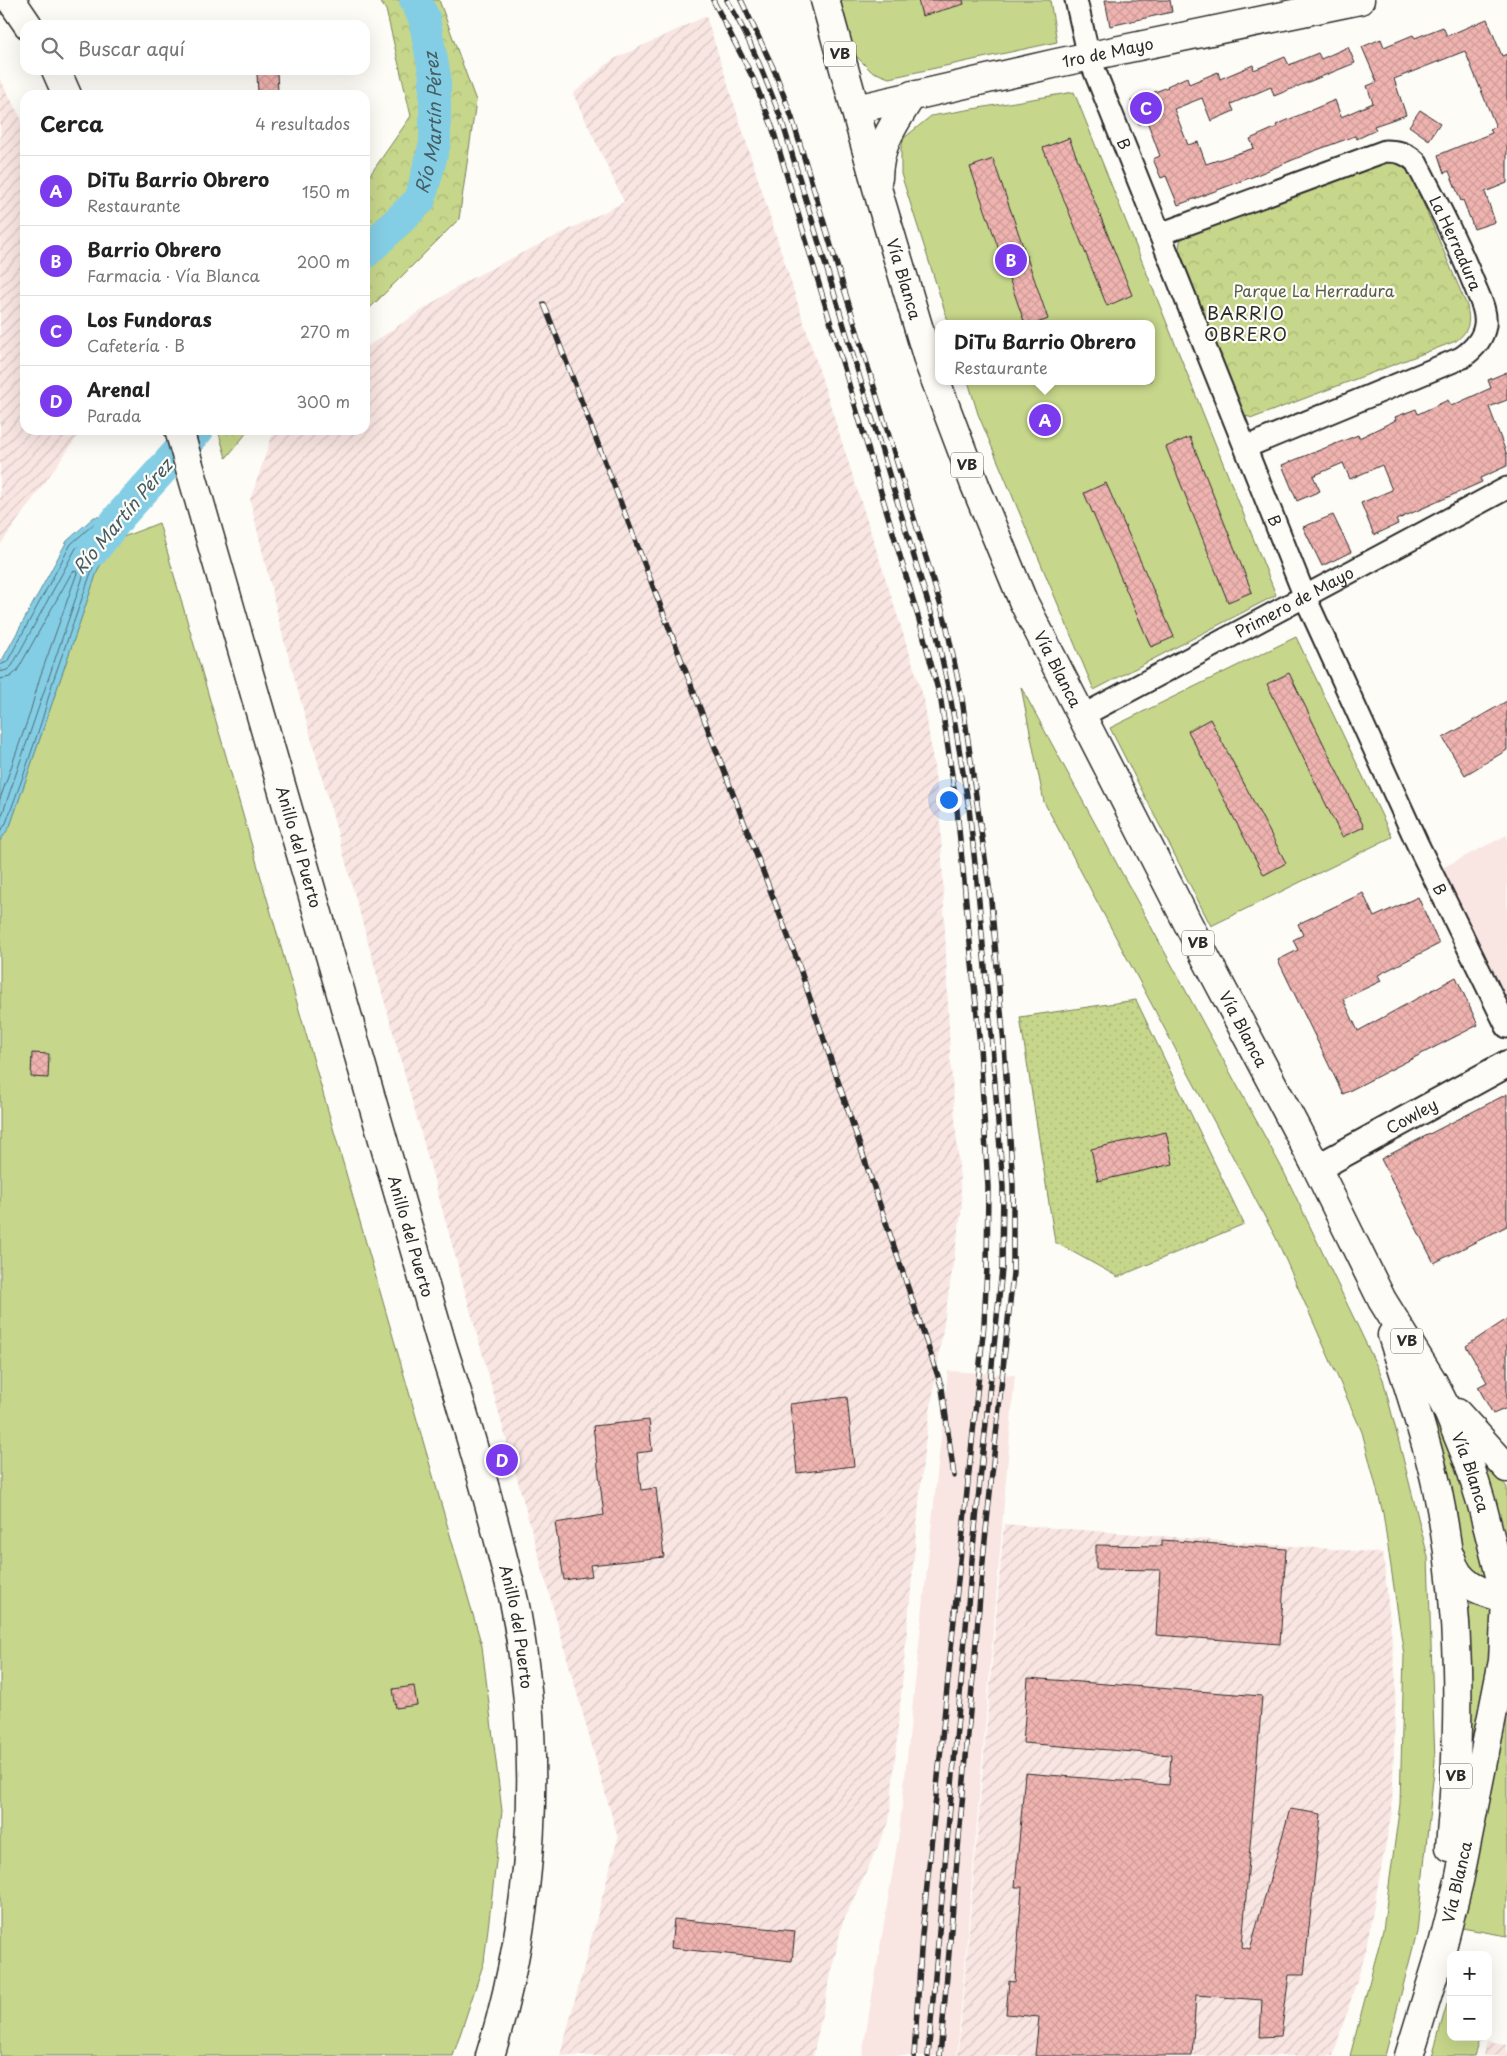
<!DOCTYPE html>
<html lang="es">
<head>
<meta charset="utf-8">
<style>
  body { margin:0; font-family:"Playpen Sans",sans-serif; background:#f6f6f6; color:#222 }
  .controls { position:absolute; right:15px; bottom:15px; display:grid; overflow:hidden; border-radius:10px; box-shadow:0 5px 20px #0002 }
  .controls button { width:45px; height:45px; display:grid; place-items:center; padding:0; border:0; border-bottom:1px solid #e0e0e0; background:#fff; color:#222; font:25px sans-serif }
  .you { position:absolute; left:948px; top:799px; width:18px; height:18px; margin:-12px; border:4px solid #fff; border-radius:50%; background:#1a73e8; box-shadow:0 0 0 8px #1a73e833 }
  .badge { display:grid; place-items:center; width:32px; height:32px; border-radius:50%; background:#7c3aed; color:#fff; font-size:16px; font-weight:700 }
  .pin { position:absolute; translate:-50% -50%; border:2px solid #fff; box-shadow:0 1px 5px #0006 }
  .popup { position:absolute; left:935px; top:320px; width:220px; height:65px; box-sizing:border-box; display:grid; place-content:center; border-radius:10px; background:#fff; filter:drop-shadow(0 1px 4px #0005); font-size:16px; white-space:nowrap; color:#767676 }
  .popup b { font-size:19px; color:#222 }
  .popup::after { content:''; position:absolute; left:50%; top:100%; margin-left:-10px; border:10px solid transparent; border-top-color:#fff }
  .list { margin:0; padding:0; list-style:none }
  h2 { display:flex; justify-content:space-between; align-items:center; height:65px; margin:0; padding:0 20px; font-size:21px }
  h2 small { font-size:16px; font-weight:400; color:#767676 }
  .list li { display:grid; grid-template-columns:32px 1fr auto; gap:15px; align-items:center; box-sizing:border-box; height:70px; padding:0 20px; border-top:1px solid #e0e0e0 }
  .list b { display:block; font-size:19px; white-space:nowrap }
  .list p { margin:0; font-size:16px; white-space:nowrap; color:#767676 }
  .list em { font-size:16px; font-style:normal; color:#767676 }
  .icon { flex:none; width:28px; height:28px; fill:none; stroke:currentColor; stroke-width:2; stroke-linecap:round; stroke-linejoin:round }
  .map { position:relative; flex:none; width:1507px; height:2056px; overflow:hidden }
  .search { position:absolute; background:#fff; box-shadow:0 5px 20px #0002; left:20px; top:20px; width:350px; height:55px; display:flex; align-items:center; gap:12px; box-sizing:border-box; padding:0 18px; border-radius:15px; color:#767676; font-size:19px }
  .panel { position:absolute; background:#fff; box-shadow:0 5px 20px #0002; left:20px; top:90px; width:350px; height:345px; border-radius:15px }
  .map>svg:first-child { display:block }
  .built { fill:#f9e6e2 }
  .industrial { fill:url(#industrial-furrows) }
  .grass { fill:#c6d68a; stroke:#78805a }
  .forest { fill:url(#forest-crowns); stroke:#78805a }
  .garden { fill:url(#garden-dots); stroke:#78805a }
  .water { fill:#84cee5; stroke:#608d9b }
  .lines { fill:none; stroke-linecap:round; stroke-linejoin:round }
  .shore { stroke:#4f6c75; stroke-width:1 }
  .river { stroke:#84cee5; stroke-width:32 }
  .building { fill:url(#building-cross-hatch); stroke:#2b2b2b }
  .minor-casing { stroke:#2b2b2b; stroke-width:25 }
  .tertiary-casing { stroke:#2b2b2b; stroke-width:30 }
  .primary-casing { stroke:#2b2b2b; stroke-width:31 }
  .minor { stroke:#fdfcf7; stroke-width:21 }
  .tertiary { stroke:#fdfcf7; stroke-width:26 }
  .primary { stroke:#fdfcf7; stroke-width:28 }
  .rail-casing { stroke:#2b2b2b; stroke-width:5.5 }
  .rail { stroke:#fdfcf7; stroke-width:4; stroke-dasharray:11; stroke-linecap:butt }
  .labels { text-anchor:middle; stroke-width:4.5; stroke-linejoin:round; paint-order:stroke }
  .shield { fill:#fdfcf7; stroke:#6a6a68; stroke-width:1 }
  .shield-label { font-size:15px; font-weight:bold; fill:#2b2b2b }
  .street-label { font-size:16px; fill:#2b2b2b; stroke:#fdfcf7 }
  .park-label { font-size:16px; fill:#5a5e48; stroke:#fdfcf7 }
  .water-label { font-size:18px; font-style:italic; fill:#465c63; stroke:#fdfcf7 }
  .neighbourhood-label { font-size:18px; letter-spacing:1px; fill:#2b2b2b; stroke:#fdfcf7 }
</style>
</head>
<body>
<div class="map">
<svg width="1507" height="2056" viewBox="0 0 1507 2056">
  <defs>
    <pattern id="industrial-furrows" width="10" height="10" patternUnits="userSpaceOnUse" patternTransform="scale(1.25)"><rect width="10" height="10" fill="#f9e6e2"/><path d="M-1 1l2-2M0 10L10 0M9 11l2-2" fill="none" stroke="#d6c5c2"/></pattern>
    <pattern id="forest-crowns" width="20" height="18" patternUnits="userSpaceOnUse" patternTransform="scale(1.25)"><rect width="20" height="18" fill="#c6d68a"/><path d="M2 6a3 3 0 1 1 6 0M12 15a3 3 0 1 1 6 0" fill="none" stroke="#aab877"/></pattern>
    <pattern id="garden-dots" width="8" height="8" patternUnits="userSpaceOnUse" patternTransform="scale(1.25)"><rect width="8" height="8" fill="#c6d68a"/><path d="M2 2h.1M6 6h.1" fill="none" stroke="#aab877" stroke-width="1.8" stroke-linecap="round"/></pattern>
    <pattern id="building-cross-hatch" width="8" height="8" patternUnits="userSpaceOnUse" patternTransform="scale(1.25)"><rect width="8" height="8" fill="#f0b4b0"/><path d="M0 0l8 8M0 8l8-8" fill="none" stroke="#ce9b98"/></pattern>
  </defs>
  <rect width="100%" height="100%" fill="#fdfcf7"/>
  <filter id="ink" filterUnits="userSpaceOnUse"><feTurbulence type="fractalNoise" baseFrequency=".02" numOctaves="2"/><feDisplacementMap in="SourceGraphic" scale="10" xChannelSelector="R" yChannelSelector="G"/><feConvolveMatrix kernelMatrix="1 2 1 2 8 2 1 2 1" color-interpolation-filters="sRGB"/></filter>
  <g filter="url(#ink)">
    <!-- built -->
    <path class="built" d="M1507 835V997L1442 868Z
      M948 1371 1015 1375 957 2056H862L899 1833Z"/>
    <!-- industrial -->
    <path class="industrial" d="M706 16 924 699 940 809 950 1055 962 1207 924 1451 889 1822 842 1924 813 2056H560L618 1838 569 1665 283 637 250 500 272 436 279 430H365V348L466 281 624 202 573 94 612 60Z
      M0 79 25 126V430H82L0 545Z
      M1004 1524 1383 1553 1396 1681 1392 1811 1364 1958 1333 2056H958Z
      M1487 2042 1507 2045V2056H1483Z"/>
    <!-- grass -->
    <path class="grass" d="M840 0H1050L1057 42 889 78 871 71 854 54Z
      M1074 92 1276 595 1094 690 978 414 968 381H1151V324H949L901 174V148L904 138 931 116Z
      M159 523 482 1646 502 1811 484 1962 453 2056H0V841L10 826 98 569 118 539Z
      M1296 637 1392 837 1211 926 1110 728Z
      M1021 687 1283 1170 1383 1379 1428 1557 1435 1761 1417 1932 1385 2056H1350L1383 1930 1400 1804 1404 1655 1383 1513 1362 1432 1276 1238 1044 802Z
      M1411 1368 1440 1428 1463 1484 1492 1585 1479 1582 1462 1557Z
      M1480 1458 1507 1487V1559Z
      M1465 1603 1495 1608 1488 1686 1459 1841Z
      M1507 1691V1936L1462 1928Z
      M1447 2004 1451 2005V2037H1480L1474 2056H1432Z"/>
    <!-- forest -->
    <path class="forest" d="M379 0H439L476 101 459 219 365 313V182L411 116 386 10Z
      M1381 161C1398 162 1402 163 1412 177L1467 306C1470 322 1470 330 1456 341L1253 418 1245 416 1241 411 1179 249 1180 241 1185 235Z
      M218 430H249L226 458Z"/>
    <!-- garden -->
    <path class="garden" d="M1136 1000 1244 1224 1118 1277 1055 1242 1020 1017Z"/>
    <!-- water -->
    <path class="water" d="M120 516 118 539 98 569 10 826 0 841V664L67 541 94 517Z"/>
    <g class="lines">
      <!-- shore -->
      <path class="shore" d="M0 665 7 662 71 544 96 522H113V538L93 567 53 681 42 720 25 771 6 823 0 832
        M0 672 7 670 12 666 76 548 98 528H107V536L87 565 0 821
        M0 679 10 677 17 671 72 572 76 571 77 573 40 677 29 716 0 799"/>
      <!-- river -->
      <g class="river">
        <path id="s1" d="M365 253 420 200 435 143V76L424 18 415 0"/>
        <path d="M93 551 120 516 198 430"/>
      </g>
    </g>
    <!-- building -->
    <path class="building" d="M918 0H963L964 4 922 16Z
      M1105 0H1170L1172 12 1110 26Z
      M1487 19 1502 56 1507 54V183L1485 192 1495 222 1474 229 1463 200 1461 201 1449 171 1444 173 1438 155 1492 133 1490 129 1496 127 1465 51 1394 79 1406 115 1374 126 1376 130 1357 139 1355 136 1314 151 1252 177 1178 205 1166 176 1161 178 1153 159 1160 156 1147 121 1139 124 1131 101 1168 87 1167 86 1187 77 1189 84 1218 72 1220 79 1253 65 1254 70 1285 57 1289 65 1318 53 1321 59 1348 47 1355 63 1274 96 1271 87 1231 104 1234 111 1211 121 1202 98 1174 109 1188 145 1198 142 1206 164 1254 148 1250 139 1277 127 1276 125 1335 100 1341 117 1373 103 1367 86 1377 82 1362 47 1381 39 1384 47 1413 35 1415 38 1443 27 1447 36Z
      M277 72 278 92 258 93 257 74Z
      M1420 110 1440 123 1429 140 1409 126Z
      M1069 138 1132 295 1107 306 1043 148Z
      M993 159 1048 319 1035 324H1025L970 167Z
      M1507 372V400L1489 407 1507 455V466L1480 478 1482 482 1396 520 1398 524 1374 535 1361 503 1392 490 1382 465 1350 479 1343 463 1313 476 1320 491 1297 501 1282 465 1358 435 1359 438 1396 420 1395 417 1416 409 1418 414 1448 400 1451 406 1491 388 1488 380Z
      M1190 437 1252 592 1228 602 1166 447Z
      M1106 483 1174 637 1151 647 1084 493Z
      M1333 515 1351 552 1322 566 1303 527Z
      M1289 673 1364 827 1342 837 1267 684Z
      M1507 701V750L1465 775 1443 738Z
      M1210 719 1286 863 1264 875 1188 731Z
      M1363 893 1374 917 1418 897 1439 944 1378 975 1381 981 1343 999 1358 1031 1456 977 1478 1025 1343 1094 1278 960 1298 950 1293 940 1303 935 1298 924Z
      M32 1053 49 1054 48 1078 31 1077Z
      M1507 1094V1226L1434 1263 1381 1159Z
      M1166 1132 1173 1164 1098 1181 1091 1149Z
      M1507 1319V1408L1493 1414 1478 1387 1487 1382 1466 1346Z
      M847 1397 854 1466 797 1473 790 1404Z
      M649 1420 652 1451 637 1453 641 1490 656 1488 664 1557 590 1565 592 1576 564 1580 555 1523 604 1515 593 1426Z
      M1162 1540 1286 1549 1280 1644 1156 1635 1160 1570 1096 1569V1545L1162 1546Z
      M1028 1678 1262 1696 1242 1947 1250 1949 1290 1809 1321 1814 1304 1975H1289L1281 2036 1260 2037 1262 2000 1196 1995 1192 2056H1035L1039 2017 1006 2014 1009 1981 1015 1982 1022 1887H1015L1025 1773 1169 1785 1171 1755 1023 1743Z
      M414 1686 417 1705 396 1708 393 1689Z
      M674 1919 795 1931 792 1961 671 1948Z"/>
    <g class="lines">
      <defs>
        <g id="minor">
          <path id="s2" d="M1076 0 1089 57 1305 597 1417 843 1507 1027"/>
          <path id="s3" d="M1160 234 1385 151C1398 151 1406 153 1416 162 1437 203 1457 241 1474 284 1479 297 1487 311 1485 325 1483 340 1473 350 1461 358L1246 447"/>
          <path id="s4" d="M1082 716 1507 488"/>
        </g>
        <g id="tertiary">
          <path id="s5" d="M1317 1168 1507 1064"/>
        </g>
        <g id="primary">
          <path d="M11 0 28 25"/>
          <path id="s6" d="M825 0 881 202 929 363 975 485 1023 601 1201 949 1317 1168 1382 1300 1433 1382 1449 1414 1469 1463 1482 1505 1506 1599 1503 1661 1459 1881 1442 1948 1409 2056"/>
          <path d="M56 70 67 95"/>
          <path id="s7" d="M856 109 1057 63 1360 0"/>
          <path d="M878 178C879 143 894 124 912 95"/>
          <path id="s8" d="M179 430 442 1345C463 1410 482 1475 499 1541 504 1565 512 1588 516 1611 543 1759 534 1912 490 2056"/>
          <path d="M1392 1335C1408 1386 1426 1437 1437 1488 1462 1607 1461 1726 1450 1847"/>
          <path d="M1457 1413 1507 1468"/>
          <path d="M1451 1558C1458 1586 1482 1592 1507 1599"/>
        </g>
      </defs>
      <!-- minor casing -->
      <use href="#minor" class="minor-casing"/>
      <!-- tertiary casing -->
      <use href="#tertiary" class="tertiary-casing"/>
      <!-- primary casing -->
      <use href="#primary" class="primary-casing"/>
      <!-- minor -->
      <use href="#minor" class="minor"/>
      <!-- tertiary -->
      <use href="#tertiary" class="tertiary"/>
      <!-- primary -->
      <use href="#primary" class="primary"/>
      <defs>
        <path id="rail" d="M713 0 754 80 772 126 922 630 941 701 957 809 980 1046 988 1187 987 1268 984 1324 922 1935 914 2056
          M727 0C750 38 766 80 782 121L935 626 951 701 969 808 979 901 992 1045 1003 1187 1002 1269 973 1548 928 2056
          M741 0 775 72 792 118 946 623 962 699 991 900 1004 1044 1013 1186V1273L984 1550 940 2056
          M544 304 796 957 942 1388 954 1476"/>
      </defs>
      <!-- rail casing -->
      <use href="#rail" class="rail-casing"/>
      <!-- rail -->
      <use href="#rail" class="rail"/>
    </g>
  </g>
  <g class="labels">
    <!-- shield labels -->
    <g class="shield">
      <rect x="824" y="41.5" width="32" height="25" rx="4"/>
      <rect x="951" y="452.5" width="32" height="25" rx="4"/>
      <rect x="1182" y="930.5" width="32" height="25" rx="4"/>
      <rect x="1391" y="1328.5" width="32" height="25" rx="4"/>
      <rect x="1440" y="1763.5" width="32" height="25" rx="4"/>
    </g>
    <g class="shield-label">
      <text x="840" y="59">VB</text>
      <text x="967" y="470">VB</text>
      <text x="1198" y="948">VB</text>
      <text x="1407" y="1346">VB</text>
      <text x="1456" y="1781">VB</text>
    </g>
    <!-- street labels -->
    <g class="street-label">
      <text dy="6" stroke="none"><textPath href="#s7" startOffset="258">1ro de Mayo</textPath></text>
      <text dy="6" stroke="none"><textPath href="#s2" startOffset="152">B</textPath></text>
      <text dy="6" stroke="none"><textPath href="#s3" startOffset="364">La Herradura</textPath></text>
      <text dy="6" stroke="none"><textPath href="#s6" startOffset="290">Vía Blanca</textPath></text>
      <text dy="6" stroke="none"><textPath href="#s2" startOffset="558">B</textPath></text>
      <text dy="6" stroke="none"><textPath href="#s4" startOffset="241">Primero de Mayo</textPath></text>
      <text dy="6" stroke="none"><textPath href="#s6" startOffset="710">Vía Blanca</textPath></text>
      <text dy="6" stroke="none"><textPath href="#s8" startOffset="434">Anillo del Puerto</textPath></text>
      <text dy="6" stroke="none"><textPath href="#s2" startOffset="962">B</textPath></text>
      <text dy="6" stroke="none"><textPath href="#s6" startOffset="1115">Vía Blanca</textPath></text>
      <text dy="6" stroke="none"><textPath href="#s5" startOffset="108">Cowley</textPath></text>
      <text dy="6" stroke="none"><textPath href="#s8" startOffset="839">Anillo del Puerto</textPath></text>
      <text dy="6" stroke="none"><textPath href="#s6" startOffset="1614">Vía Blanca</textPath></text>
      <text dy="6" stroke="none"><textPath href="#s8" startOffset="1244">Anillo del Puerto</textPath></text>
      <text transform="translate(1457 1882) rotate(-77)" y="6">Vía Blanca</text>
    </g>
    <!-- park labels -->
    <g class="park-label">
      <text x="1314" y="297">Parque La Herradura</text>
    </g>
    <!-- water labels -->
    <g class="water-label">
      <text dy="6" stroke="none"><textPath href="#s1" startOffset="155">Río Martín Pérez</textPath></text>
      <text transform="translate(123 517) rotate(-50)" y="6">Río Martín Pérez</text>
    </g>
    <!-- neighbourhood labels -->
    <g class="neighbourhood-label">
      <text x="1246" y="320">BARRIO<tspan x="1246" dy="21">OBRERO</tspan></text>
    </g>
  </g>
</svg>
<div class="controls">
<button>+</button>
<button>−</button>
</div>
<div class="you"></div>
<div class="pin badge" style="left:1045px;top:420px">A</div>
<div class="popup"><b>DiTu Barrio Obrero</b>Restaurante</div>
<div class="pin badge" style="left:1011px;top:260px">B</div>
<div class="pin badge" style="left:1146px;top:108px">C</div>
<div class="pin badge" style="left:502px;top:1460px">D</div>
<div class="search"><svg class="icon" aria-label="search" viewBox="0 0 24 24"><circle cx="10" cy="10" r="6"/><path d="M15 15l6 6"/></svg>Buscar aquí</div>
<section class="panel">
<h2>Cerca<small>4 resultados</small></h2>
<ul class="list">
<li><span class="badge">A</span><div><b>DiTu Barrio Obrero</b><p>Restaurante</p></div><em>150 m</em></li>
<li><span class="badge">B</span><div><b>Barrio Obrero</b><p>Farmacia · Vía Blanca</p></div><em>200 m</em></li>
<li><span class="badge">C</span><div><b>Los Fundoras</b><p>Cafetería · B</p></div><em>270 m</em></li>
<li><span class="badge">D</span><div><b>Arenal</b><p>Parada</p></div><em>300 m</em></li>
</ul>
</section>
</div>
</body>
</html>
